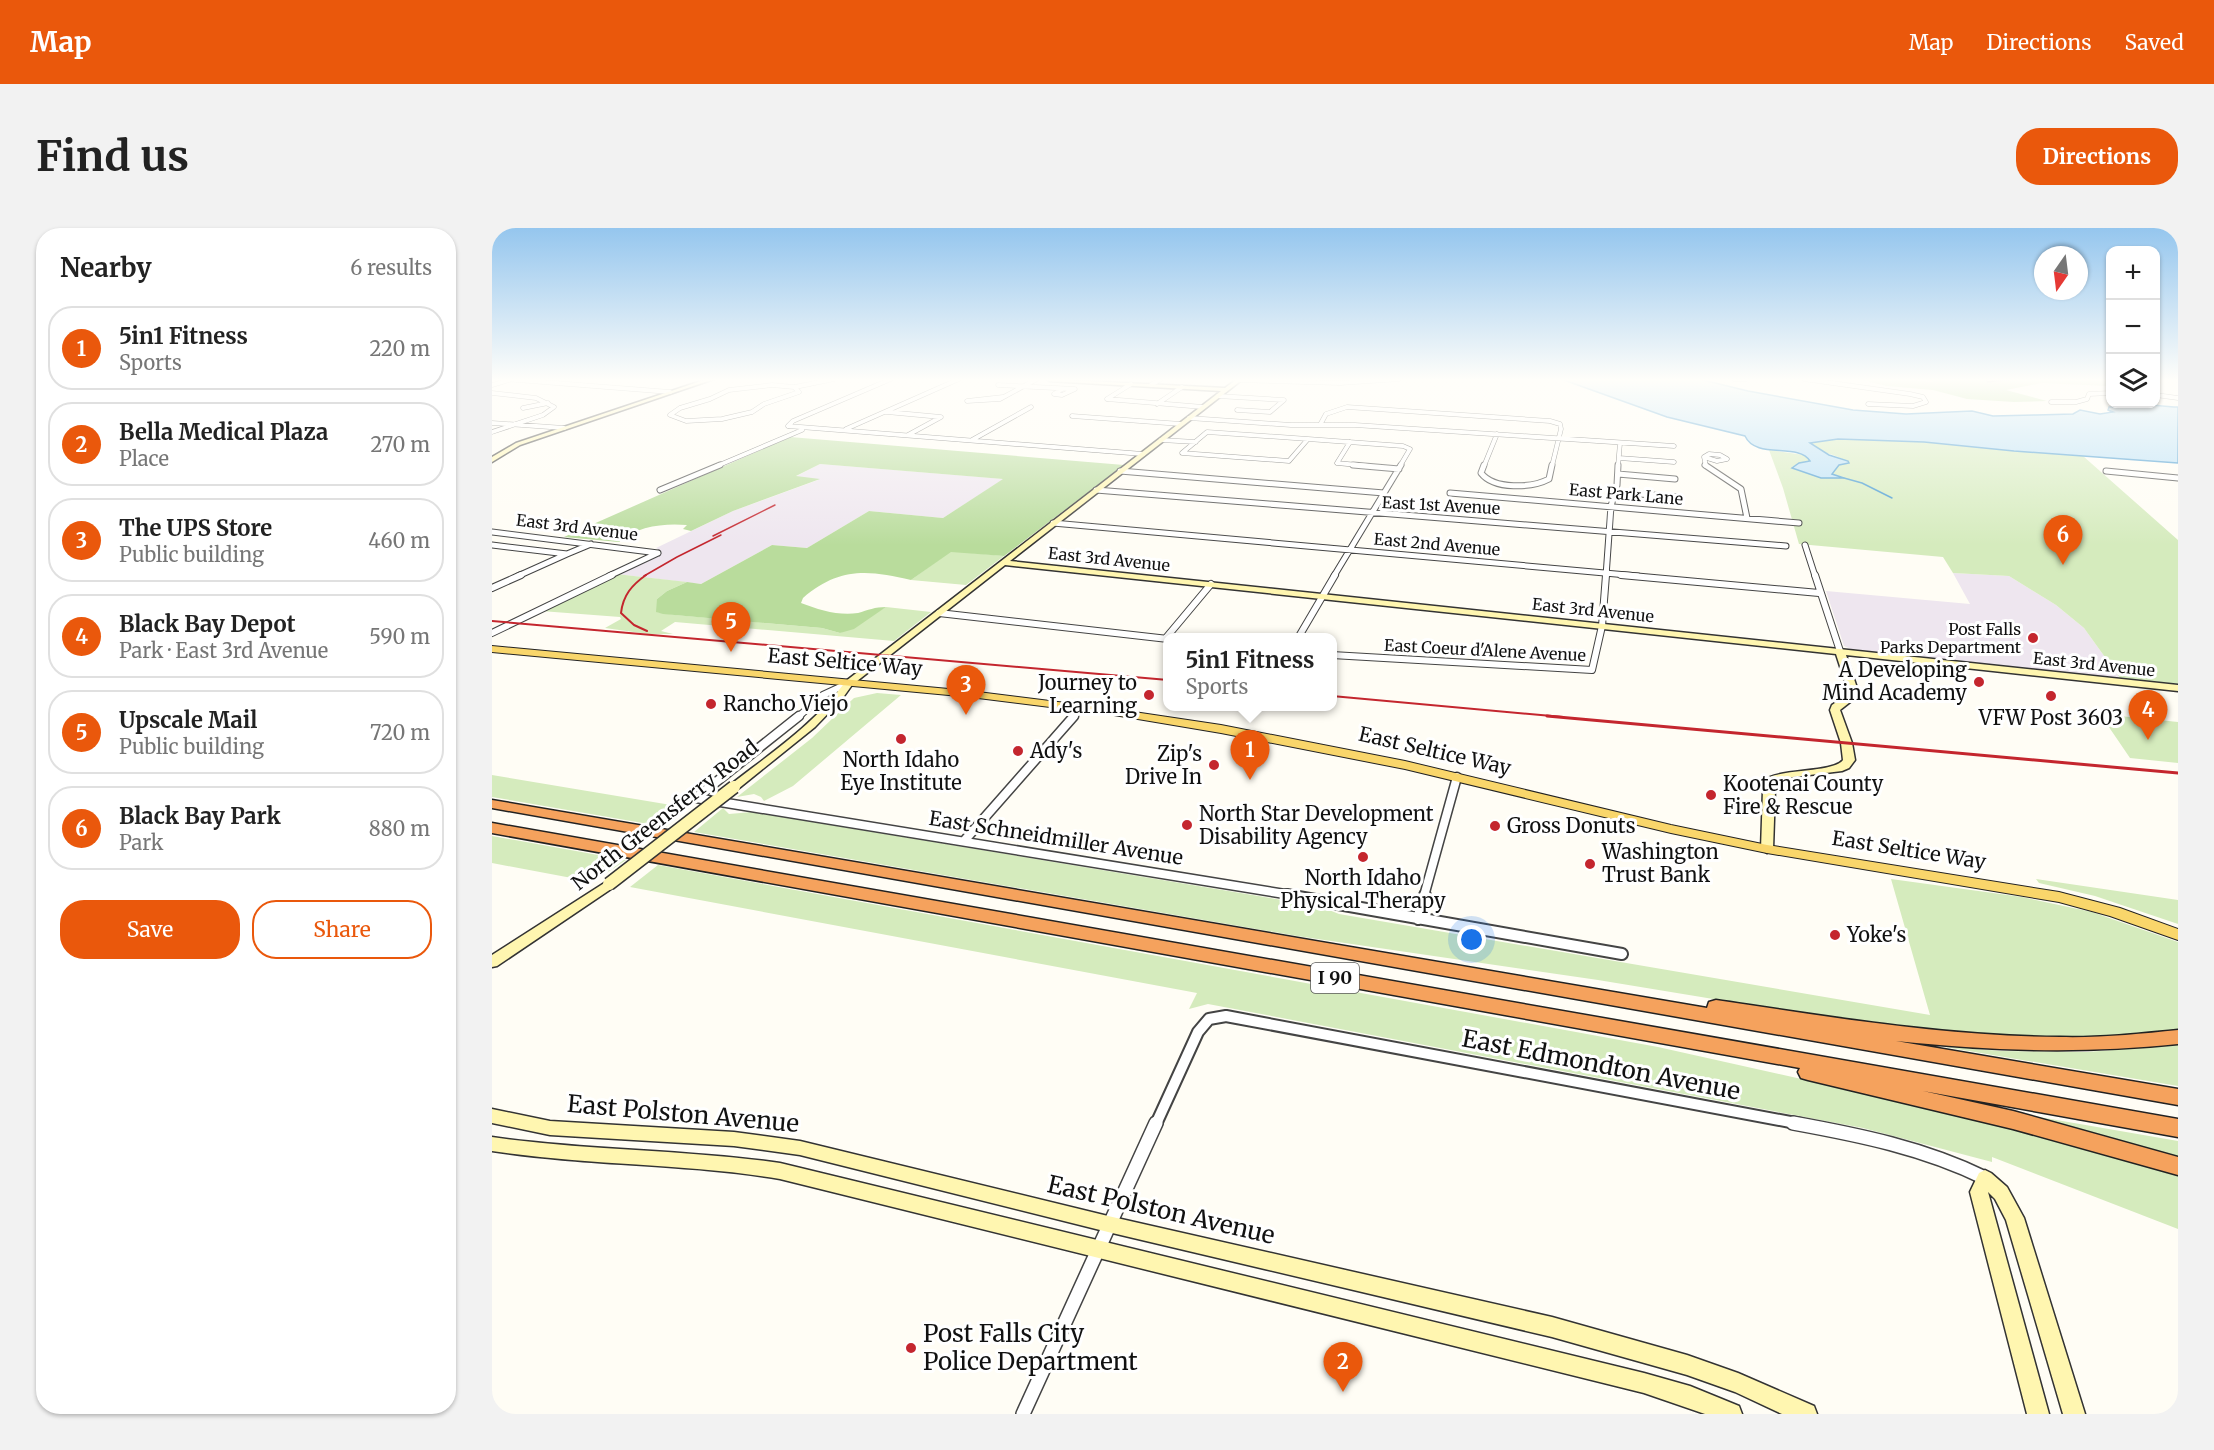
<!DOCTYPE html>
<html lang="en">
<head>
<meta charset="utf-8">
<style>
  body { margin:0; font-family:Merriweather,serif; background:#f2f2f2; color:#222 }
  .controls { position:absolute; right:18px; top:18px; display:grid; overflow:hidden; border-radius:12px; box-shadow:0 2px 4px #0004 }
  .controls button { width:54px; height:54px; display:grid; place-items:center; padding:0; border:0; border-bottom:2px solid #e0e0e0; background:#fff; color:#222; font:30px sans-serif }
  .compass { position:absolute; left:1542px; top:18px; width:54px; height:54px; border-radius:50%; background:#fff; box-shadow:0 2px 4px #0004; rotate:194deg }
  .you { position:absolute; left:980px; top:712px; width:21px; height:21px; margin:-15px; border:4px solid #fff; border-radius:50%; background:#1a73e8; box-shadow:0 0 0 9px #1a73e833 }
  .badge { display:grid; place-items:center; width:39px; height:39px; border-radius:50%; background:#ea580c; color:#fff; font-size:20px; font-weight:700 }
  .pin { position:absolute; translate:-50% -50px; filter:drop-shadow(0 2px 3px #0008) }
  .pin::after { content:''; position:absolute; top:32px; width:21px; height:18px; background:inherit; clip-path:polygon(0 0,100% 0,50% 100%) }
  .popup { position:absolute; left:671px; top:405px; width:174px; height:78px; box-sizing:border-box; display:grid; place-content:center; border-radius:12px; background:#fff; filter:drop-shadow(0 2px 4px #0005); font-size:20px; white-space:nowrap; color:#767676 }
  .popup b { font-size:22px; color:#222 }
  .popup::after { content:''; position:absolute; left:50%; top:100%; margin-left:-12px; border:12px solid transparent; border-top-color:#fff }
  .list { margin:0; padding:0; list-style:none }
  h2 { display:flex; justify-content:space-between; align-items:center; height:78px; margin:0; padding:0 24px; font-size:26px }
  h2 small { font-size:20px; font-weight:400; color:#767676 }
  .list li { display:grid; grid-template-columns:39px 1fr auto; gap:18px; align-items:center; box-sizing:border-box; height:84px; margin:0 12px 12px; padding:0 12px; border:2px solid #e0e0e0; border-radius:24px }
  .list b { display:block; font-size:22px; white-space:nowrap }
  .list p { margin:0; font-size:20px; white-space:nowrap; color:#767676 }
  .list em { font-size:20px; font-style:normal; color:#767676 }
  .actions { display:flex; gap:12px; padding:18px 24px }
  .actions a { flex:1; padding:14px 0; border:2px solid #ea580c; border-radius:24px; text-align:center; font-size:21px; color:#ea580c }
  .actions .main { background:#ea580c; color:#fff }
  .icon { flex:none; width:33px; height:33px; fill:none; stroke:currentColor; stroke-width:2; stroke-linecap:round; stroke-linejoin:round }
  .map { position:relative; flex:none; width:1686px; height:1186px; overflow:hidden; border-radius:24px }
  header { display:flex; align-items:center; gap:36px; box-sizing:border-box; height:84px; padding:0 30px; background:#ea580c; color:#fff }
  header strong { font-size:28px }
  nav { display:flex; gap:33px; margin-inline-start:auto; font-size:21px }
  .intro { display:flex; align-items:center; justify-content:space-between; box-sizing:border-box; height:144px; padding:0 36px }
  h1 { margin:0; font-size:42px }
  .button { padding:15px 27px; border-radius:24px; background:#ea580c; color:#fff; font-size:21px; font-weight:700 }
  main { display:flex; gap:36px; padding:0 36px }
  aside { flex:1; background:#fff; border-radius:24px; box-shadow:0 2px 4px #0004 }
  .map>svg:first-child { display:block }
  .industrial { fill:#eee6ef }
  .green { fill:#d5ebbd }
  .forest { fill:#b9dc9c }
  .water { fill:#b9e0f7; stroke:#3f96cf; stroke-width:1.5 }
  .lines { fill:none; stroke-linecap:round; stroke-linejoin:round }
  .stream { stroke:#3f96cf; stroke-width:1.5 }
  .street-far5-casing { stroke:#444; stroke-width:5 }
  .street-far4-casing { stroke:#444; stroke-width:7 }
  .street-far3-casing { stroke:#444; stroke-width:8 }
  .street-far2-casing { stroke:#444; stroke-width:11 }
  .street-far1-casing { stroke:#444; stroke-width:14 }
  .street-casing { stroke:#444; stroke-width:16 }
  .secondary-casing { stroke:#333; stroke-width:3 }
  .primary-casing { stroke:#222; stroke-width:2 }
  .highway-casing { stroke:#222; stroke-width:3 }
  .street-far5 { stroke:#fff; stroke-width:4 }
  .street-far4 { stroke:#fff; stroke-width:5 }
  .street-far3 { stroke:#fff; stroke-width:6 }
  .street-far2 { stroke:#fff; stroke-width:8 }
  .street-far1 { stroke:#fff; stroke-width:10 }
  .street { stroke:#fff; stroke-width:13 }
  .secondary { fill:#fff6b0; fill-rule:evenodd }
  .primary { fill:#f9d66b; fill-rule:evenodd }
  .highway { fill:#f5a25d; fill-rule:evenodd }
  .rail-far2 { stroke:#c4262e; stroke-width:1.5 }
  .rail-far1 { stroke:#c4262e; stroke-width:2 }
  .rail { stroke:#c4262e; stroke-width:3 }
  .secondary-bridge-casing { stroke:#333; stroke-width:15; stroke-linecap:butt }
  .secondary-bridge { stroke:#fff6b0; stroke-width:12 }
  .poi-dot { fill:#c4262e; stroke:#fff; stroke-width:2 }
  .labels { text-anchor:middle; stroke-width:6; stroke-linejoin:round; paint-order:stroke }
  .far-street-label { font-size:16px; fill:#111; stroke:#fff }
  .far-poi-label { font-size:16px; fill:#111; stroke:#fff; text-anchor:end }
  .shield { fill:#fff; stroke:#585858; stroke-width:1.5 }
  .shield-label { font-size:18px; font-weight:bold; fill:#111 }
  .street-label { font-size:20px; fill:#111; stroke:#fff }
  .poi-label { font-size:20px; fill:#111; stroke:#fff; text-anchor:start }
  .near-street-label { font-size:24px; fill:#111; stroke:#fff }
  .near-poi-label { font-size:24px; fill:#111; stroke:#fff; text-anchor:start }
</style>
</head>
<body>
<header>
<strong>Map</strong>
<nav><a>Map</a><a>Directions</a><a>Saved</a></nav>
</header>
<div class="intro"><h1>Find us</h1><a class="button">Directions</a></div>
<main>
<aside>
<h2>Nearby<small>6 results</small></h2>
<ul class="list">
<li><span class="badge">1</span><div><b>5in1 Fitness</b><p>Sports</p></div><em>220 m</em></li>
<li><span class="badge">2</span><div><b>Bella Medical Plaza</b><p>Place</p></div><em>270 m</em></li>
<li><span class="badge">3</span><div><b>The UPS Store</b><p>Public building</p></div><em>460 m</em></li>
<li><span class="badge">4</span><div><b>Black Bay Depot</b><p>Park · East 3rd Avenue</p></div><em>590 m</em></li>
<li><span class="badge">5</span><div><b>Upscale Mail</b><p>Public building</p></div><em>720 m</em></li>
<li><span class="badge">6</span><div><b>Black Bay Park</b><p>Park</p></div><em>880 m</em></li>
</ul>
<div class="actions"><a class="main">Save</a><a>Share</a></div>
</aside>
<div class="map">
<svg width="1686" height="1186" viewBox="0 0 1686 1186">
  <rect width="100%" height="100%" fill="#fffdf5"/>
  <!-- industrial -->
  <path class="industrial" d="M328 236 512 251 451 290 377 283 315 320 280 317 209 356 124 346 170 324 164 320 241 283 326 252 303 249Z
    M1461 345 1517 348 1564 377 1592 400 1628 450 1359 421 1352 418 1334 363 1478 376Z"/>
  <!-- green -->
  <path class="green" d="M1346 211 1432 214 1591 228 1686 312V456L1628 450 1592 400 1564 377 1517 348 1461 345 1451 329 1307 316 1291 260 1277 222 1312 227 1318 230 1319 233 1307 235 1300 239 1352 249 1340 246 1347 237 1356 235C1345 225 1328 226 1317 215Z
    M459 323 512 328 474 357 419 352Z
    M124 346 195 354 175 363 165 371V384L183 387 330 400 348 405 394 379 439 384 402 413 183 394 169 403 181 406H156L113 400 129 391 128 389 49 383Z
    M385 465 409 467 301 558 272 573 269 569 262 566 245 569 320 510 362 470Z
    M1608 486 1686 494V535L1638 530Z
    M0 547 197 580 174 599 0 569Z
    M231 580 237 586 260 584 827 678 847 686 1438 787 1399 651 1530 669 1600 684 1686 714V802L1634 810 1567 811 1398 800 1106 752 805 708 202 604Z
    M0 608 134 632 101 654 0 635Z
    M166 637 1166 819 1479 889 1686 944V1001L1500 929V934L1371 900 716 776 697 781 705 765 138 659Z
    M1544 651 1686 672V696L1603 668 1547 655Z
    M1686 817V858L1447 818 1510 823 1595 824Z
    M1535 887 1686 913V932Z"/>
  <!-- forest -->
  <path class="forest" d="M1412 151 1443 154 1423 151H1618V154L1616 158 1550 155 1514 162 1555 173 1522 174 1475 171 1441 162 1395 158 1369 152Z
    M298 209 632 237 512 328 459 324 419 352C376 342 347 339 311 370L309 375C327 382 347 388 366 385 376 382 383 379 394 379L362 401 348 405 330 400 171 386 164 384 165 371 175 363 195 354 209 356 280 317 315 320 377 283 451 290 511 251 328 236 304 248 328 251 241 283 199 303 191 301 195 297C172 295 145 298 127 314L72 309Z"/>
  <!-- water -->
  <path class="water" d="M1069 151H1207L1256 163 1361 182 1414 186 1480 183 1501 188 1544 187 1581 186 1588 182 1608 186 1621 184 1616 182 1617 179 1650 178 1647 176 1682 179H1686V235L1522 223 1432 214 1346 211 1318 215 1337 227 1356 233 1357 235 1347 237 1340 246 1352 250H1329L1300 240 1307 235 1318 233C1306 214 1264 232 1253 208L1175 189Z"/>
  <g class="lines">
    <!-- stream -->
    <path class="stream" d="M1352 250 1370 255 1400 270"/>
    <defs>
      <path id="street-far5" d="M14 151 178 164
        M1242 151H1254
        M1312 151 1418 166 1431 169 1434 174 1421 178 1376 176
        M746 152 848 155 907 151
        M0 157 20 151
        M280 157 302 159 307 164 272 176 260 184 230 191 194 193 178 187 188 180 218 171 237 162Z
        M506 157 583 161 570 167 562 166 570 161
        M659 157 669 151
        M303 159 342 151
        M0 165 44 170 62 179 51 187 0 204
        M1664 167 1686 170
        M726 168 792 172 778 184 745 182
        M511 169 475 173 508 171 545 151
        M615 171 711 179
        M615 171 639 156
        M1559 174H1584L1595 171 1597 166 1618 165
        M665 176 690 159
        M31 180 56 175
        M395 184 449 189 416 207
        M580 188 689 196
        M697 190 799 197H863L1182 218
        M0 195 72 200
        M828 197 834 186 855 179 1058 193 1068 196 1069 201 1060 238
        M296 198 651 226
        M296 198 301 193 399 151
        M354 201 467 151
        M715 204 816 211 797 233 690 225Z
        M816 211 911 218 918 221 908 238
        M480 212 539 179
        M669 212 704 214
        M858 214 845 235 876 238
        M1217 226 1228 227 1235 231 1225 233 1212 229Z
        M1212 229 1214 238
        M1127 230 1182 234
        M225 238 310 202
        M992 238 1005 206
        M1126 238 1128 215"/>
      <path id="street-far4" d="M861 237 907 241
        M992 237 989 245C1002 262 1040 260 1057 251L1060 237
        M1213 237 1249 261 1255 290
        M628 243 892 265
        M1614 243 1686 250
        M1126 246 1183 251
        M168 262 228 237
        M604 262C834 282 1064 298 1294 318
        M1123 264 1185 269
        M958 265 1307 295
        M561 295 1146 348
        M0 304 166 325
        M0 317 75 326 99 316
        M1313 317 1323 348
        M26 348 75 326
        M117 348 166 325
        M842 348 909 237
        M1114 348 1119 278 1125 257 1126 237"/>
      <path id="street-far3" d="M1129 347 1327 365
        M1323 347 1348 423
        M0 360 29 347
        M447 385 676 411
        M0 405 120 347
        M806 410 843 347
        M673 411 719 356
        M840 427 1100 442 1110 398 1114 347
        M306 489 331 467 357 455
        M581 489 590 479"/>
      <path id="street-far2" d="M204 570 805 668
        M204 570 307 488
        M472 613 582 488
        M932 668 965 549"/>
      <path id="street-far1" d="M795 667 1130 726
        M926 691 933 667
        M664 896 706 804 717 791 734 788 1309 896"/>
      <path id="street" d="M1301 895C1367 907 1432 920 1493 950
        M531 1186 664 895"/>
      <path id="secondary" d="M215 151H222L28 217 0 234V229L24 215Z
        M555 151 733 160 745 151H751L518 333 1686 457V463L1354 427 1365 460 1362 471 1348 482 1360 515 1363 532 1357 540 1350 543 1301 549 1287 553 1283 562 1281 621 1275 625 1269 621 1271 562 1278 549C1296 541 1342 544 1351 532L1349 515 1338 482 1340 477 1353 468 1355 460 1344 426 513 337 360 457 350 471 323 499 246 561H238L236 559 238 557C279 525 323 496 354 453L729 163 557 153Z
        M1494 151H1517L1496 153Z
        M117 652 122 653 123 656 122 659 5 738 0 739V727Z
        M0 881 58 893 242 904 308 913 616 988 1060 1089 1195 1127 1246 1145 1322 1178 1325 1186H1290L1243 1164 1195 1147 1060 1109 616 1004 308 927 242 918 58 907 0 895Z
        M0 909C96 923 192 921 288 935L1152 1145 1198 1158 1247 1178 1250 1186H1213L1152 1165 288 951C193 935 96 938 0 923Z
        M1493 942 1499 945 1515 959 1532 990 1593 1186H1571L1514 992 1503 971 1496 964 1557 1186H1535L1478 964 1487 945Z"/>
      <path id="primary" d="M0 418 478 463 622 481 729 497 913 533 1179 597 1275 617 1567 664 1628 680 1686 701V712L1618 688 1567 674 1275 625 1179 605 913 541 729 505 622 487 478 469 0 424Z"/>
      <path id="highway" d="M0 572 1215 780 1217 774 1224 772C1338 789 1452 808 1568 809 1607 810 1647 806 1686 802V816C1590 826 1500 823 1404 813L1686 861V877L0 580Z
        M0 595 1686 891V909L1431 863 1521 883 1686 929V947L1521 901 1316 852 1309 850 1306 844 1308 840 0 605Z"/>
    </defs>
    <!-- street-far5 casing -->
    <use href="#street-far5" class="street-far5-casing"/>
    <!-- street-far4 casing -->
    <use href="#street-far4" class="street-far4-casing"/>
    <!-- street-far3 casing -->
    <use href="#street-far3" class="street-far3-casing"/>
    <!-- street-far2 casing -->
    <use href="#street-far2" class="street-far2-casing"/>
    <!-- street-far1 casing -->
    <use href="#street-far1" class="street-far1-casing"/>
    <!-- street casing -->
    <use href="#street" class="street-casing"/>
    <!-- secondary casing -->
    <use href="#secondary" class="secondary-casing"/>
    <!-- primary casing -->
    <use href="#primary" class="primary-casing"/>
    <!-- highway casing -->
    <use href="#highway" class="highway-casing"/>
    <!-- street-far5 -->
    <use href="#street-far5" class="street-far5"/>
    <!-- street-far4 -->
    <use href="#street-far4" class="street-far4"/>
    <!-- street-far3 -->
    <use href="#street-far3" class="street-far3"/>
    <!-- street-far2 -->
    <use href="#street-far2" class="street-far2"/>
    <!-- street-far1 -->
    <use href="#street-far1" class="street-far1"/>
    <!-- street -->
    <use href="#street" class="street"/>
    <!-- secondary -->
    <use href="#secondary" class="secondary"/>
    <!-- primary -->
    <use href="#primary" class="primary"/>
    <!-- highway -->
    <use href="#highway" class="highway"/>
    <!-- rail-far2 -->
    <path class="rail-far2" d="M221 308 283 277
      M152 348 185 329 229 307"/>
    <!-- rail-far1 -->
    <path class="rail-far1" d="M154 347C140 357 131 367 129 385L142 397 155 403
      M0 393 676 452
      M840 468 1071 489"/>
    <!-- rail -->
    <path class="rail" d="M1055 488 1686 545"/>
    <defs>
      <path id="secondary-bridge" d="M117 656 242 559"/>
    </defs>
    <!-- secondary-bridge casing -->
    <use href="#secondary-bridge" class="secondary-bridge-casing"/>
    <!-- secondary-bridge -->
    <use href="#secondary-bridge" class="secondary-bridge"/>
  </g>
  <!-- sky -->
  <linearGradient id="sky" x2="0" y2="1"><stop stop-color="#95c6ee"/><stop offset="0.48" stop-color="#fffefa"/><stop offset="1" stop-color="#fffefa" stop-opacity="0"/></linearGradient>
  <rect width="1686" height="317" fill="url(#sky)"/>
  <!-- markers -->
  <g class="poi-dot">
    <circle cx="1541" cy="410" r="6"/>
    <circle cx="1487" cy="454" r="6"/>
    <circle cx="657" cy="467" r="6"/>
    <circle cx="1559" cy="468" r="6"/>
    <circle cx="219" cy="476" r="6"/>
    <circle cx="409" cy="511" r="6"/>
    <circle cx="526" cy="523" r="6"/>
    <circle cx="722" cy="537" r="6"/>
    <circle cx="1219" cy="567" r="6"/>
    <circle cx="695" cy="597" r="6"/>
    <circle cx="1003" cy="598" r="6"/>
    <circle cx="871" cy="629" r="6"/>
    <circle cx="1098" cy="636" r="6"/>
    <circle cx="1343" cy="707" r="6"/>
    <circle cx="419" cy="1120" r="6"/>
  </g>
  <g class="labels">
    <!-- far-street labels -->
    <g class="far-street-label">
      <text transform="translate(1134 266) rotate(5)" y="6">East Park Lane</text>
      <text transform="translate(949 277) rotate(3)" y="6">East 1st Avenue</text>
      <text transform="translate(85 299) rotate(7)" y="6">East 3rd Avenue</text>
      <text transform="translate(945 316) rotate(5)" y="6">East 2nd Avenue</text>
      <text transform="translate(617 331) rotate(6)" y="6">East 3rd Avenue</text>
      <text transform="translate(1101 382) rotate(6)" y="6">East 3rd Avenue</text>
      <text transform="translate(993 422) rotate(3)" y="6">East Coeur d'Alene Avenue</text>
      <text transform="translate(1602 436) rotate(6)" y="6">East 3rd Avenue</text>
    </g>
    <!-- far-poi labels -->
    <g class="far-poi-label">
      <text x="1529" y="407">Post Falls<tspan x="1529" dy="18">Parks Department</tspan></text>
    </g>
    <!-- shield labels -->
    <rect class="shield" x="819" y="735" width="48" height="30" rx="4.5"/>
    <g class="shield-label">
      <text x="843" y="756">I 90</text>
    </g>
    <!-- street labels -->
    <g class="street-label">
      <text transform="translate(353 434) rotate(5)" y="7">East Seltice Way</text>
      <text transform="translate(943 523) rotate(13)" y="7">East Seltice Way</text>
      <text transform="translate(173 587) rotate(-38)" y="7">North Greensferry Road</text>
      <text transform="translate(564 610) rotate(9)" y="7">East Schneidmiller Avenue</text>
      <text transform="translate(1417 622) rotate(9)" y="7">East Seltice Way</text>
    </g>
    <!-- poi labels -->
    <g class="poi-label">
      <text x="1475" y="449" text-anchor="end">A Developing<tspan x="1475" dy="23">Mind Academy</tspan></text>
      <text x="645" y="462" text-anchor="end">Journey to<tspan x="645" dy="23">Learning</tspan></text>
      <text x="231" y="483">Rancho Viejo</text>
      <text x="1559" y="497" text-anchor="middle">VFW Post 3603</text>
      <text x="538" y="530">Ady's</text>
      <text x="710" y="533" text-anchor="end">Zip's<tspan x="710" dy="23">Drive In</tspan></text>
      <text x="409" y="539" text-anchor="middle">North Idaho<tspan x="409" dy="23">Eye Institute</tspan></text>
      <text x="1231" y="563">Kootenai County<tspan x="1231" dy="23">Fire &amp; Rescue</tspan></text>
      <text x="707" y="593">North Star Development<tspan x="707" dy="23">Disability Agency</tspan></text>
      <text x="1015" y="605">Gross Donuts</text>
      <text x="1110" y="631">Washington<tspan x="1110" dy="23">Trust Bank</tspan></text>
      <text x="871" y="657" text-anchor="middle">North Idaho<tspan x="871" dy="23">Physical Therapy</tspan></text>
      <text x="1355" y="714">Yoke's</text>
    </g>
    <!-- near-street labels -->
    <g class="near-street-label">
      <text transform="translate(1109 837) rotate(11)" y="8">East Edmondton Avenue</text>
      <text transform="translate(191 886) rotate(5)" y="8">East Polston Avenue</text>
      <text transform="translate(669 982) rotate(13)" y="8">East Polston Avenue</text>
    </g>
    <!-- near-poi labels -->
    <g class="near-poi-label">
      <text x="431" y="1114">Post Falls City<tspan x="431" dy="28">Police Department</tspan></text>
    </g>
  </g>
</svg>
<div class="controls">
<button>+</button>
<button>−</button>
<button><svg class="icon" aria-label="layers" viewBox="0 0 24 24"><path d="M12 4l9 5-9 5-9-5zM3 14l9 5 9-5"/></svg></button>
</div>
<svg class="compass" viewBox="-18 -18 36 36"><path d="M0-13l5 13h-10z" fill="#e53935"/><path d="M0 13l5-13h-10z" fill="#767676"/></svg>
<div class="you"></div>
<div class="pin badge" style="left:758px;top:552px">1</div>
<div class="popup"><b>5in1 Fitness</b>Sports</div>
<div class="pin badge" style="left:851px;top:1164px">2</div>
<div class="pin badge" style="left:474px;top:487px">3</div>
<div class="pin badge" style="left:1656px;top:512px">4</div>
<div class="pin badge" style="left:239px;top:424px">5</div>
<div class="pin badge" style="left:1571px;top:337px">6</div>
</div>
</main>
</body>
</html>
